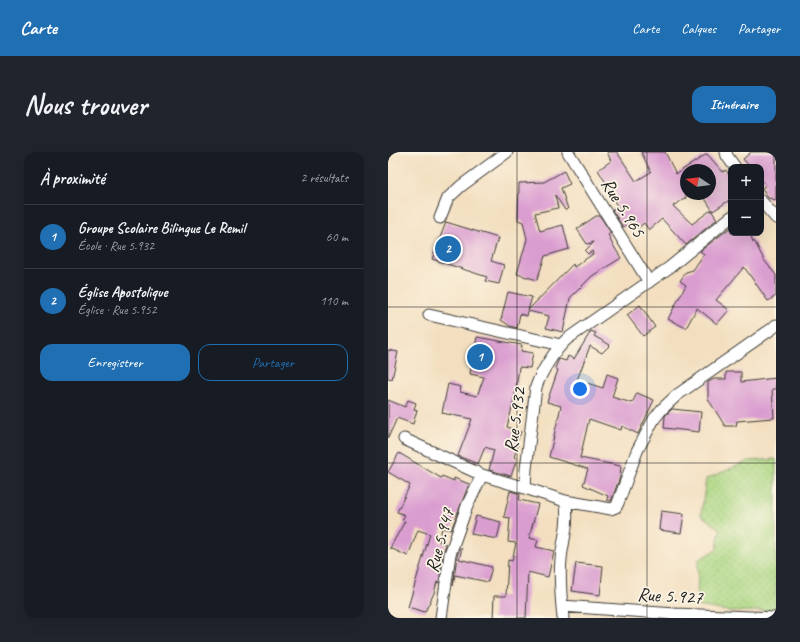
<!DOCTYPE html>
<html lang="fr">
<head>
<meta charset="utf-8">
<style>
  body { margin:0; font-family:Caveat,sans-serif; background:#20242c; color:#f1f3f6 }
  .controls { position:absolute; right:12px; top:12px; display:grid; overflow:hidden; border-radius:8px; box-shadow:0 4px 16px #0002 }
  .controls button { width:36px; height:36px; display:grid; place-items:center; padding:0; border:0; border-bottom:1px solid #363941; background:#171b24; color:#f1f3f6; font:20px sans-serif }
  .compass { position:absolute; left:292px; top:12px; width:36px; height:36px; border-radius:50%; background:#171b24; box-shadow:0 4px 16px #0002; rotate:283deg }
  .you { position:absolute; left:192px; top:237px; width:14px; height:14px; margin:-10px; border:3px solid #fff; border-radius:50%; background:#1a73e8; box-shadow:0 0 0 6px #1a73e833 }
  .badge { display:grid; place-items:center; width:26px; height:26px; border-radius:50%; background:#1f6fb2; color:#fff; font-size:13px; font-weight:700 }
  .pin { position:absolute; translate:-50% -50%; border:2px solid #fff; box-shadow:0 1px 4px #0006 }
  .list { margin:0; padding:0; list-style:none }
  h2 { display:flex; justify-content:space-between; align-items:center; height:52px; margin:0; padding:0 16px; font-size:17px }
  h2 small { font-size:13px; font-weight:400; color:#9ea1a6 }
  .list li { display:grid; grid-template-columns:26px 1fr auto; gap:12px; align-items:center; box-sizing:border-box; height:64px; padding:0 16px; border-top:1px solid #363941 }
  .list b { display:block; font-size:15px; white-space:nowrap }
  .list p { margin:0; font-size:13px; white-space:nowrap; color:#9ea1a6 }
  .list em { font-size:13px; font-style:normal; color:#9ea1a6 }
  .actions { display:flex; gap:8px; padding:12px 16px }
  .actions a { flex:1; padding:9px 0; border:1px solid #1f6fb2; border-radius:12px; text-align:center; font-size:14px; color:#1f6fb2 }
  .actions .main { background:#1f6fb2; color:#fff }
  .map { position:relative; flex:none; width:388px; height:466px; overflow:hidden; border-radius:12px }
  header { display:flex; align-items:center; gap:24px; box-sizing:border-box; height:56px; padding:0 20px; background:#1f6fb2; color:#fff }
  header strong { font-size:19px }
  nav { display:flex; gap:22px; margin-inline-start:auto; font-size:14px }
  .intro { display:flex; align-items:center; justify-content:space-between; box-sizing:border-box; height:96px; padding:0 24px }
  h1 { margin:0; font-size:28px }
  .button { padding:10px 18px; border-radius:12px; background:#1f6fb2; color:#fff; font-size:14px; font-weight:700 }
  main { display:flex; gap:24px; padding:0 24px }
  aside { flex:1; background:#171b24; border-radius:12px; box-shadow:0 4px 16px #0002 }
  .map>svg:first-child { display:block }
  .grass { fill:url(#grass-dots); stroke:#647a50 }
  .building { fill:#da9dd0 }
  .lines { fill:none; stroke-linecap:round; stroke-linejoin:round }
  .minor-casing { stroke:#3c3935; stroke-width:13 }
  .minor { stroke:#fff; stroke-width:11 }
  .grid { fill:none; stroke:#1c1c1c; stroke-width:1; stroke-opacity:0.55 }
  .labels { text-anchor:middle; stroke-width:3.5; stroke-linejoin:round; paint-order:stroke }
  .street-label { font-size:19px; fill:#1c1c1c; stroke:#fcf5e5 }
</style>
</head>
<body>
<header>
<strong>Carte</strong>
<nav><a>Carte</a><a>Calques</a><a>Partager</a></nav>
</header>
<div class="intro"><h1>Nous trouver</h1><a class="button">Itinéraire</a></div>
<main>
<aside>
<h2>À proximité<small>2 résultats</small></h2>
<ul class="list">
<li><span class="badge">1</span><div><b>Groupe Scolaire Bilingue Le Remil</b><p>École · Rue 5.932</p></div><em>60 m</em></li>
<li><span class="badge">2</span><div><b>Église Apostolique</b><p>Église · Rue 5.952</p></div><em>110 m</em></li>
</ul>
<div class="actions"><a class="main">Enregistrer</a><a>Partager</a></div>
</aside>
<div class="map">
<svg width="388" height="466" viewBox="0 0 388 466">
  <defs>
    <pattern id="grass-dots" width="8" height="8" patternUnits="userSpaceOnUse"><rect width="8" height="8" fill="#acd783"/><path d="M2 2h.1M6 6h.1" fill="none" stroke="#93b871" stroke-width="1.8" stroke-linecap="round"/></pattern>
  </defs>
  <rect width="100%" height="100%" fill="#fcf5e5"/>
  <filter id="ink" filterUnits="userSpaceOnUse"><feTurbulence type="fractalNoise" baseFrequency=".025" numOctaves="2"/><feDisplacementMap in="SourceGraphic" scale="8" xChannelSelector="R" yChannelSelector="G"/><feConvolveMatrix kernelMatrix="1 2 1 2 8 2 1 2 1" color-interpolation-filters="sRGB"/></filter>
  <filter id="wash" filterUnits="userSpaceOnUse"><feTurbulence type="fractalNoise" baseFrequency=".012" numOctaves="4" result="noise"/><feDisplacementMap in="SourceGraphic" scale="16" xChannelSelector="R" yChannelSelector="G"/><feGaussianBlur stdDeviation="0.9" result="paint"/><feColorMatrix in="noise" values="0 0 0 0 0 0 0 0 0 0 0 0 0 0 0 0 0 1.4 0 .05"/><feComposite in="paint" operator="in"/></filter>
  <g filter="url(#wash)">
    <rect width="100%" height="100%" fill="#f3dfc0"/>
    <!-- grass -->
    <path class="grass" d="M388 307V458L345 460 309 454 310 408 329 397 332 377 313 363 318 327 361 309Z"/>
    <g id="blocks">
      <!-- building -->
      <path class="building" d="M219 0H229L248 29 263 20 253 0H277L288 22 319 2 335 20 338 18 343 26V47L325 59 314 42H322V18H298V46L285 54 304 72 323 58 329 67 298 93 274 67 261 78 256 71 250 76 245 70 235 75 224 58 230 55 215 33 218 31 210 18 223 9Z
        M363 0H388V48L380 46 374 36 378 33 373 27V15H362L355 7Z
        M176 19 182 32 173 36 180 57 177 58 167 43 170 56 147 61 152 79 175 73 181 97 157 104 149 128 129 122 139 87 135 70 130 68 131 31 156 30Z
        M208 64H212L223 81 220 83 223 87 222 88 233 106 204 124 182 146 175 180 158 176 161 164 140 159 139 164 132 162 129 176 122 174 113 168 120 140 144 145 140 158 185 112 186 115 205 102 204 99 200 102 197 99 206 90 199 92 189 77Z
        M58 70 110 86 103 109 116 113 111 132 97 129 99 125 44 107Z
        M343 75V81H362L365 90H367L376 108 388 123V144L380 149 356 115 328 148 341 158 329 172 309 156 298 176 280 167 298 133 292 129 298 120 305 118 316 102 312 99Z
        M252 153 267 175 255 184 239 163Z
        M203 179 208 181 206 184 222 193 214 201 202 194 189 228 215 236 219 222 230 226 224 245 244 251 249 241 266 248 250 282 234 274 233 278 201 267 192 306 233 314 232 325 223 349 219 348 220 344 195 333 200 317 161 305 173 254 159 250 170 218 167 216 171 207 178 209 180 204 186 207Z
        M89 185 134 193 133 199 145 201 142 216 131 215 127 244 119 275 133 280 128 292 130 293 126 305 129 307 123 324 101 318 106 298 97 295 90 312 70 304 84 267 54 261 60 232 73 235 72 240 89 244 96 225 82 222Z
        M0 198 10 200 4 227 0 226Z
        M338 220H353V230L388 226V237H384L386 266 349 269 348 274H337L320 247V230L326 227H338Z
        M0 248 17 255 20 248 28 251 26 257 29 258 25 272 9 266 0 286Z
        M284 257 313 260 311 280 276 276 277 264Z
        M11 301 53 326 54 324 66 329V326L81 332 63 378 54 376 51 390 58 392 55 401 51 431 49 430 46 441 37 460 20 455 42 382 30 378 20 404 2 396 17 369 14 368 17 363 9 360 22 333 0 320Z
        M122 339 132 342 131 348 150 352 141 386 150 388 148 395 166 399 160 425 140 420 138 466H105L106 444H118L120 408 124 409 128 391 120 390 122 366 116 365Z
        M273 359 296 362 293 381 271 378Z
        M88 364 113 370 109 387 83 382Z
        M72 396H74L71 407 104 415 100 430 67 423 65 434 69 404Z
        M188 411 215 414 212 443 184 439Z"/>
    </g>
  </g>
  <g filter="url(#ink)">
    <use href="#blocks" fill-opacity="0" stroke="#3c3935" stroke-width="1"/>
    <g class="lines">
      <defs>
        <path id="minor" d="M180 0 261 130
          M338 0 339 4 347 15
          M373 49 388 66
          M52 66 60 46 73 34 119 0
          M41 163 173 193
          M16 287 94 323 137 336
          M177 349 223 357 228 355 230 351 249 299 266 267 274 257 289 243 385 176 388 173
          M174 454 287 462 388 466
          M53 466 62 402 79 354 94 323
          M175 466C173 446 171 427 173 407 175 387 182 369 177 349L137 336 138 317 148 235C153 220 167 198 179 187L282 115 343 65"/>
      </defs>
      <!-- minor casing -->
      <use href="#minor" class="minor-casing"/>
      <!-- minor -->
      <use href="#minor" class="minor"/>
    </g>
  </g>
  <!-- grid -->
  <path class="grid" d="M129 0V466M259 0V466M0 155H388M0 311H388"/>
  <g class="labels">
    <!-- street labels -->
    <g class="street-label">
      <text transform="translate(236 55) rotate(58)" y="7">Rue 5.965</text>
      <text transform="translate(126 268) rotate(-82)" y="7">Rue 5.932</text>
      <text transform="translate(51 388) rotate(-75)" y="7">Rue 5.947</text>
      <text transform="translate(282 443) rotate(3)" y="7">Rue 5.927</text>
    </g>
  </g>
</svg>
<div class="controls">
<button>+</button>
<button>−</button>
</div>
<svg class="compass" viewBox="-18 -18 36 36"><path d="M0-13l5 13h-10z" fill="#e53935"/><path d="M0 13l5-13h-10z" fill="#9ea1a6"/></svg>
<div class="you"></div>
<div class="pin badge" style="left:92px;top:205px">1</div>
<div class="pin badge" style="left:60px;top:97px">2</div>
</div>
</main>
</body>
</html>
